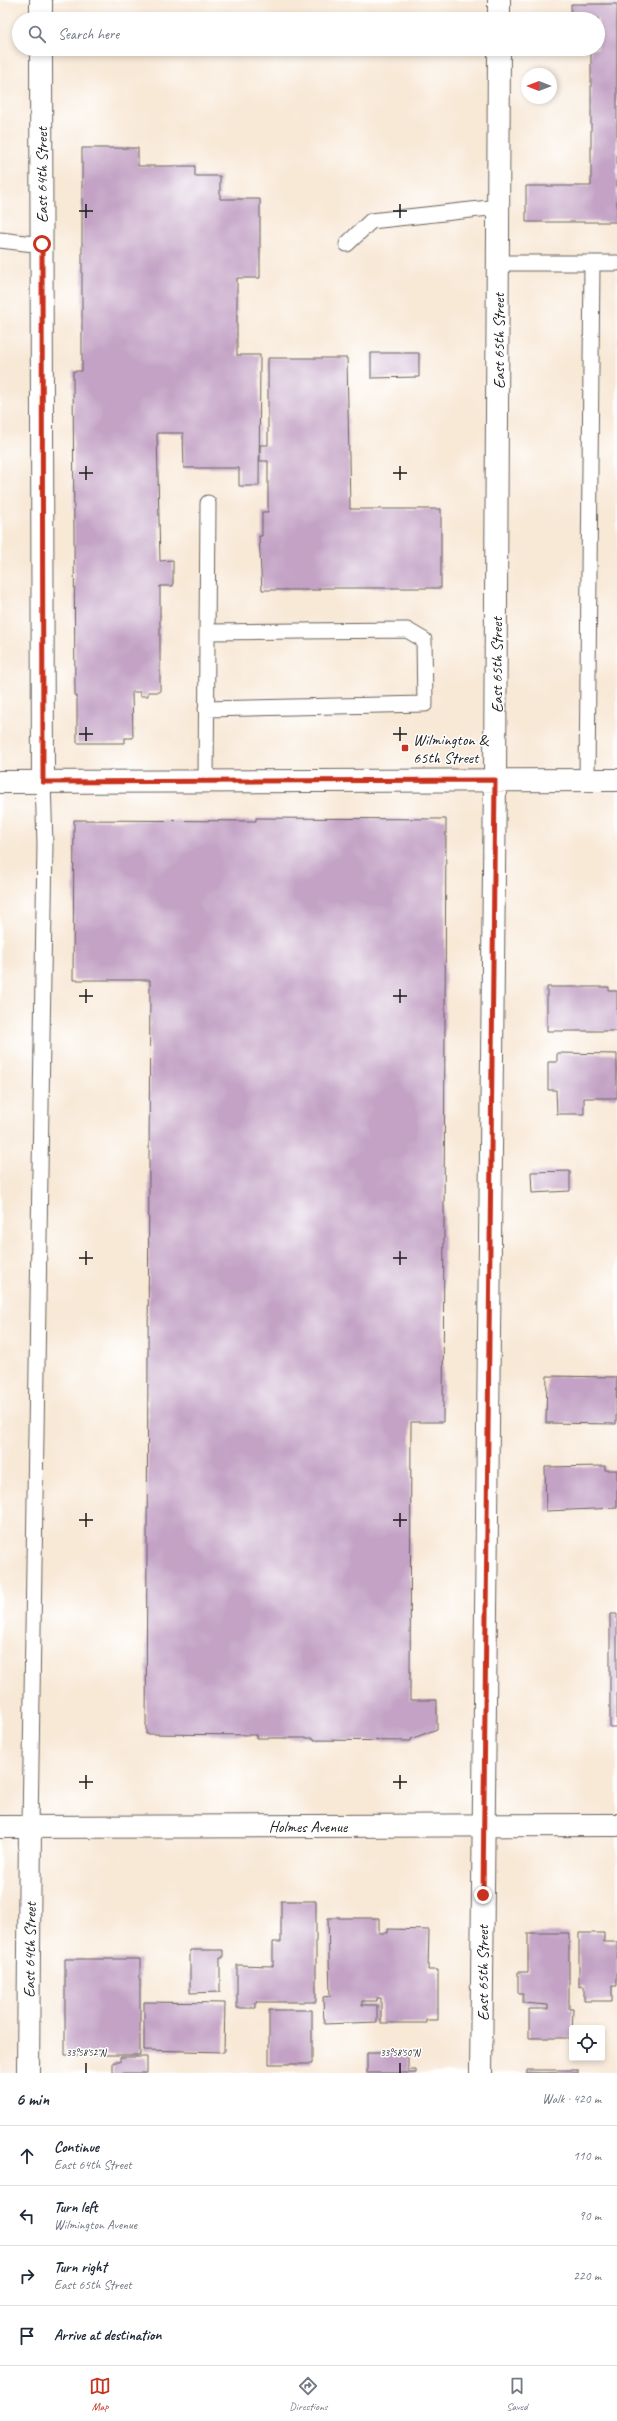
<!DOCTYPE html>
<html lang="en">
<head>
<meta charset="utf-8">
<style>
  body { margin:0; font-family:Caveat,sans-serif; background:#f2f2f3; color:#1f2937 }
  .controls { position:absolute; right:12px; bottom:12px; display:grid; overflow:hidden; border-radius:4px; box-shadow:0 2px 6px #0003 }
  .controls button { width:36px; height:36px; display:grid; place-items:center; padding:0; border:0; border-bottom:1px solid #e0e1e3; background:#fff; color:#1f2937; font:20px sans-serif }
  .compass { position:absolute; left:521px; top:68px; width:36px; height:36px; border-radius:50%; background:#fff; box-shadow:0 2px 6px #0003; rotate:270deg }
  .stop { position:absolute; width:12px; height:12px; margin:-9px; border:3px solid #c8321e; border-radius:50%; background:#fff }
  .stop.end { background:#c8321e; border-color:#fff; box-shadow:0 1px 4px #0008 }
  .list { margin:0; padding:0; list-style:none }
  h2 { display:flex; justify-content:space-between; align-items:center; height:52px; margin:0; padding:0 16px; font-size:17px }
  h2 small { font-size:13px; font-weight:400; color:#747a83 }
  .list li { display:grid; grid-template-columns:26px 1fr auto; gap:12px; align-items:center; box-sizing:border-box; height:60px; padding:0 16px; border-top:1px solid #e0e1e3 }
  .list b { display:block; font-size:15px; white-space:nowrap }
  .list p { margin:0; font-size:13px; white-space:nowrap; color:#747a83 }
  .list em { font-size:13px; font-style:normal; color:#747a83 }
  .icon { flex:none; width:22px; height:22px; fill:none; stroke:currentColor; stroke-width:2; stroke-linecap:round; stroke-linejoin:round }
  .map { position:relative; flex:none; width:617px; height:2073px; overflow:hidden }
  .search { position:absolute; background:#fff; box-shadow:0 2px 6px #0003; left:12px; right:12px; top:12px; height:44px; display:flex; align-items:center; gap:10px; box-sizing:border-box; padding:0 14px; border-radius:22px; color:#747a83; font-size:15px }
  .sheet { height:292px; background:#fff }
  nav { display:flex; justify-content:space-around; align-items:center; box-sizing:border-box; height:56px; border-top:1px solid #e0e1e3; background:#fff; font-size:11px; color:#747a83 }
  nav a { display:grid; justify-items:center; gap:2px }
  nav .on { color:#c8321e }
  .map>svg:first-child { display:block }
  .building { fill:#c3a2c5 }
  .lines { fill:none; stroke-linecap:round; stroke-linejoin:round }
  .lane-casing { stroke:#69635d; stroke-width:17 }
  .street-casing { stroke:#69635d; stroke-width:24 }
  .secondary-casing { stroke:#69635d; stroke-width:24 }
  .lane { stroke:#fff; stroke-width:15 }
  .street { stroke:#fff; stroke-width:22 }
  .secondary { stroke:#fff; stroke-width:22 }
  .route { stroke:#c8321e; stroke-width:5 }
  .ticks { fill:none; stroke:#1c1c1c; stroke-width:1.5 }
  .poi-dot { fill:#c8321e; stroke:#fff; stroke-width:1.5 }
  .labels { text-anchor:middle; stroke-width:3; stroke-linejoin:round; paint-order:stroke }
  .street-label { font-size:16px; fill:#1c1c1c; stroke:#fff }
  .poi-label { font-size:16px; fill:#1c1c1c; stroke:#fff; text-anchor:start }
  .ticks-label { font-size:10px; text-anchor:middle; fill:#1c1c1c; stroke:#fff; stroke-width:3; stroke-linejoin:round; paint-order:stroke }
</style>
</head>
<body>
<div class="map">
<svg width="617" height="2073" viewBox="0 0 617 2073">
  <rect width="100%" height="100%" fill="#fff"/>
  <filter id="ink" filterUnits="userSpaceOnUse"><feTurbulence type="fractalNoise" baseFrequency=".025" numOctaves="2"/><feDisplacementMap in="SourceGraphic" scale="8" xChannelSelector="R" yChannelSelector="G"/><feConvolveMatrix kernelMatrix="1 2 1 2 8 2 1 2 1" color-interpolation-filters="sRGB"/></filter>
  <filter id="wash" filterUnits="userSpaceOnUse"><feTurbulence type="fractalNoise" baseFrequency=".012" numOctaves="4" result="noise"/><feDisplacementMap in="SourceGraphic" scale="16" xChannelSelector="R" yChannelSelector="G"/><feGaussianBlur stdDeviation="0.9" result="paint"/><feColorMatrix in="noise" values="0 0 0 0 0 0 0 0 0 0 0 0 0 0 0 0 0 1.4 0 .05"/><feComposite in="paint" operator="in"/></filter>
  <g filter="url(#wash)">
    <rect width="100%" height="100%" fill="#f8e8d6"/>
    <g id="blocks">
      <!-- building -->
      <path class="building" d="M571 4H617V222H526V186H591V49H598V19H571Z
        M82 148H138V166H195V176H220V199H260V278H237V355H260L259 486H239V468H184L183 433H157L160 561 173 560V586H160V692H148V696H140V692H132L133 738H125V743H77V696H75L73 371H82Z
        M371 353H419V377L371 378Z
        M268 358H347L350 509H441V588H319V590H262L259 536H262V512H268V461H260V445H268Z
        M256 818 446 819 443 1422H411L410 1700H437V1729L411 1739V1741L314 1740V1738H256V1735L146 1734 150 980H73L74 820 256 821Z
        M547 987H609V991H617V1031H547Z
        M557 1053 617 1054V1098H584V1114H557L556 1090H548V1062H557Z
        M570 1171V1191L532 1193 531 1172Z
        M547 1376 617 1377 616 1424 546 1423Z
        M605 1466V1470H617V1508L546 1511 545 1467Z
        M610 1614H617V1727H610Z
        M281 1901H316V2002H256V2008H237V1965L273 1966V1942H281Z
        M328 1918H379V1933H388V1929L429 1930 428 1970H438V2020H426V2023H381V1998H377V2001H362V2005H377V2022L324 2024 323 1997 330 1996Z
        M528 1933H569V2009H573L572 2038H529V2009H548V2005L523 2003V1993H518V1972H528Z
        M579 1933H604V1942H617V1986H612V2001H584V1986L579 1987Z
        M190 1950H223V1958H220V1992L190 1993Z
        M65 1959H140V2055H65Z
        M144 2002 225 2003 224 2052 144 2050Z
        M269 2010H312V2064H269Z
        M367 2053H408V2070H416V2073H367Z
        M120 2057H147V2073H113V2062H120Z
        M527 2070H578V2073H527Z"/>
    </g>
  </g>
  <g filter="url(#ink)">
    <use href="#blocks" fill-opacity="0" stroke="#69635d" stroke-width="1"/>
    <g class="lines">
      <defs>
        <path id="lane" d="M0 240 42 245
          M347 244 371 221 498 207
          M498 263H617
          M206 709 425 704 424 640 407 630 207 632
          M587 780 592 263
          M206 781 208 503
          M30 1827 45 844 43 782"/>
        <path id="street" d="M41 0V19
          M499 19V0
          M41 49 43 782
          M0 782 617 780
          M28 2073 30 1827
          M481 2073 495 780 499 49"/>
        <path id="secondary" d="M0 1827 617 1825"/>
      </defs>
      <!-- lane casing -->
      <use href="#lane" class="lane-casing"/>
      <!-- street casing -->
      <use href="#street" class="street-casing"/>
      <!-- secondary casing -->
      <use href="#secondary" class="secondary-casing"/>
      <!-- lane -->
      <use href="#lane" class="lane"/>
      <!-- street -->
      <use href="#street" class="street"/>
      <!-- secondary -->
      <use href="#secondary" class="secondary"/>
    </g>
  </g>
  <g class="lines" filter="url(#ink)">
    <!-- route -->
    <path class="route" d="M42 244 43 782 495 780 483 1895"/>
  </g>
  <!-- ticks -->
  <path class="ticks" d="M86 204V218M400 204V218M79 211H93M393 211H407M86 466V480M400 466V480M79 473H93M393 473H407M86 727V741M400 727V741M79 734H93M393 734H407M86 989V1003M400 989V1003M79 996H93M393 996H407M86 1251V1265M400 1251V1265M79 1258H93M393 1258H407M86 1513V1527M400 1513V1527M79 1520H93M393 1520H407M86 1775V1789M400 1775V1789M79 1782H93M393 1782H407M86 2063V2073M400 2063V2073"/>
  <!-- markers -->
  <rect class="poi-dot" x="401" y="744" width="8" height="8" rx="2"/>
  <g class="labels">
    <!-- street labels -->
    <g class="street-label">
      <text transform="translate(41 175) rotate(-90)" y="6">East 64th Street</text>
      <text transform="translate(498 341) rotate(-90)" y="6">East 65th Street</text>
      <text transform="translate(496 665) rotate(-90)" y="6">East 65th Street</text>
      <text x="308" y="1832">Holmes Avenue</text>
      <text transform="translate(29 1950) rotate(-89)" y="6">East 64th Street</text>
      <text transform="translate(482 1973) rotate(-90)" y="6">East 65th Street</text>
    </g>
    <!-- poi labels -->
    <g class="poi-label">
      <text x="413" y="745">Wilmington &amp;<tspan x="413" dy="18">65th Street</tspan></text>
    </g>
  </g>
  <g class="ticks-label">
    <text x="86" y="2056">33°58'52"N</text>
    <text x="400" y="2056">33°58'50"N</text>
  </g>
</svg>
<div class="controls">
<button><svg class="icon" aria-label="locate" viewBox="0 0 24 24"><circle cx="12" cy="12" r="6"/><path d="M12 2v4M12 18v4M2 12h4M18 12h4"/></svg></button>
</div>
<svg class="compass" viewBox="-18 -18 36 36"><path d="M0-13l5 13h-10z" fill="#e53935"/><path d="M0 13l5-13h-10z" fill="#747a83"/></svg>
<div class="stop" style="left:42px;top:244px"></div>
<div class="stop end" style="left:483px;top:1895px"></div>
<div class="search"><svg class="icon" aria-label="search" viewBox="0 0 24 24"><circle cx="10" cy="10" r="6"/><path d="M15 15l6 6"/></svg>Search here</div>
</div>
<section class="sheet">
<h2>6 min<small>Walk · 420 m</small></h2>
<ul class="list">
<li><svg class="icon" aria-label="ahead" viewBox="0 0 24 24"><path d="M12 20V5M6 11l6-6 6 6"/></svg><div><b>Continue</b><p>East 64th Street</p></div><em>110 m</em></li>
<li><svg class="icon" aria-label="left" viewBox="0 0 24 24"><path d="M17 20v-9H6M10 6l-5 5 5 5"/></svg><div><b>Turn left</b><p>Wilmington Avenue</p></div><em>90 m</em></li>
<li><svg class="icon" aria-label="right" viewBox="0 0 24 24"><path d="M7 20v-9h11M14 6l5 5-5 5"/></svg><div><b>Turn right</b><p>East 65th Street</p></div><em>220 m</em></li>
<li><svg class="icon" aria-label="arrive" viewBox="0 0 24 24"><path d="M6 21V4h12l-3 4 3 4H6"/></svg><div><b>Arrive at destination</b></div></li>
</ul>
</section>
<nav>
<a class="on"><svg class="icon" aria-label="map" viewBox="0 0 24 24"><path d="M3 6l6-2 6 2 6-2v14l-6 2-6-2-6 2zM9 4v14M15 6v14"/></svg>Map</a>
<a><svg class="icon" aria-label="directions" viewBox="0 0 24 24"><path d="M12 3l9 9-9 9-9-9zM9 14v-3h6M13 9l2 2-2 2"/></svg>Directions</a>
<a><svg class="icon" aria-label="saved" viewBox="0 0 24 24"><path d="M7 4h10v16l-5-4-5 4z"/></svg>Saved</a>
</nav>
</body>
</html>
